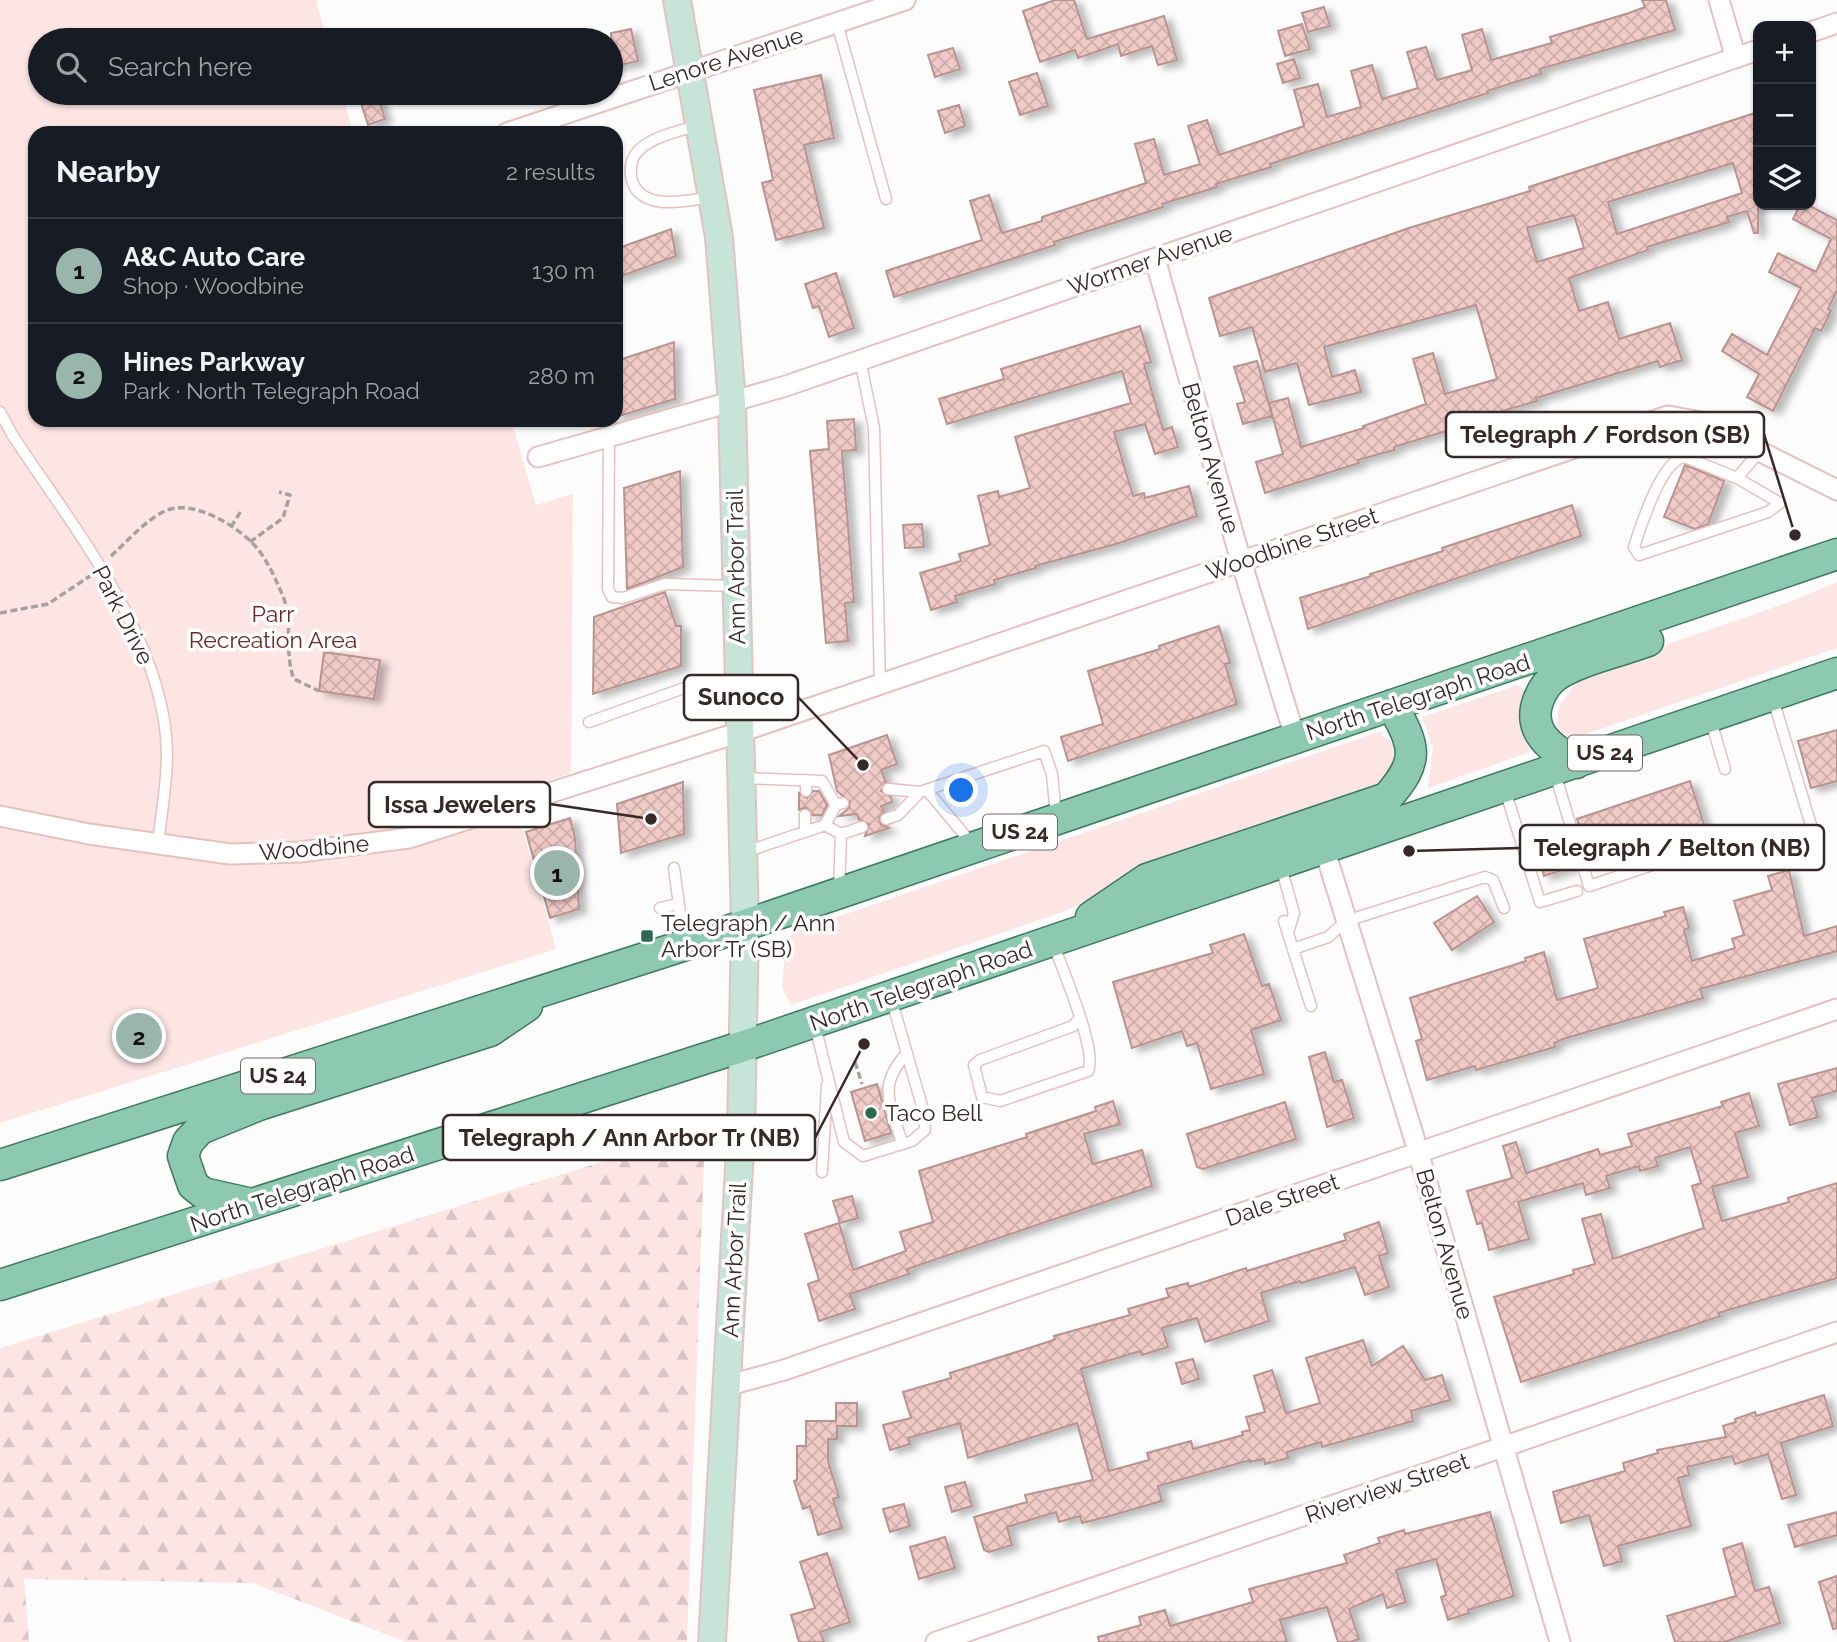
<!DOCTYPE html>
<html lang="en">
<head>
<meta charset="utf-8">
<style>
  body { margin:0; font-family:Raleway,sans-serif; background:#20242c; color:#f1f3f6 }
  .controls { position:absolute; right:21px; top:21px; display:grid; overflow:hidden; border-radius:14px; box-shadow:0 2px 5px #0004 }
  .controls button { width:63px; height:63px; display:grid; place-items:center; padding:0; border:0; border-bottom:2px solid #363941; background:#171b24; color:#f1f3f6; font:35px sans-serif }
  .you { position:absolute; left:962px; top:791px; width:24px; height:24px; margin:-18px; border:5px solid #fff; border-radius:50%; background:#1a73e8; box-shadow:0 0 0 10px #1a73e833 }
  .badge { display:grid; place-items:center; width:46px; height:46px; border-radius:50%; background:#9ab5ac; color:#111; font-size:23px; font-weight:700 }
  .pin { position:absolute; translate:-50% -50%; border:4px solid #fff; box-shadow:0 2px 7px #0006 }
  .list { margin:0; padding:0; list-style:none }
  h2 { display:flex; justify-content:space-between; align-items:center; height:91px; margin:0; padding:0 28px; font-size:30px }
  h2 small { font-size:23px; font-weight:400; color:#9ea1a6 }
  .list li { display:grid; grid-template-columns:46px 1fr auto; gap:21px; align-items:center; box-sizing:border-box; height:105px; padding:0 28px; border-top:2px solid #363941 }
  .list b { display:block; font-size:26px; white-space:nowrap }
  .list p { margin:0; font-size:23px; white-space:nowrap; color:#9ea1a6 }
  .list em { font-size:23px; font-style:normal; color:#9ea1a6 }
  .icon { flex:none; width:38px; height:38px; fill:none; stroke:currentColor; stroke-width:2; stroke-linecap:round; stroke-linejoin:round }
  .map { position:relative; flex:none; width:1837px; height:1642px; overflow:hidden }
  .search { position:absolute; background:#171b24; box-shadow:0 2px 5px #0004; left:28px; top:28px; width:595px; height:77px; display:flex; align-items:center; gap:18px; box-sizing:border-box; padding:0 24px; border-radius:38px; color:#9ea1a6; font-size:26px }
  .panel { position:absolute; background:#171b24; box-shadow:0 2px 5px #0004; left:28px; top:126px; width:595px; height:301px; border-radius:21px }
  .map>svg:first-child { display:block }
  .green { fill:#fce5e3 }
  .forest { fill:url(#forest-firs) }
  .building { fill:url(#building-cross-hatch); stroke:#b89490; stroke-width:2; fill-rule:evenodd; filter:url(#shadow) }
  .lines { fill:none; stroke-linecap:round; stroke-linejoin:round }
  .lane-casing { stroke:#e7c1bd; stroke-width:13 }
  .street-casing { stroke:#e7c1bd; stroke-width:23 }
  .secondary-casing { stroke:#e7c1bd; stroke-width:30 }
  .primary-casing { stroke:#3e7a5f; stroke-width:33 }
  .path { stroke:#a6a09f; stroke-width:3.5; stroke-dasharray:7 3.5; stroke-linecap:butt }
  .lane { stroke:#fff; stroke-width:10 }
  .street { stroke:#fff; stroke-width:19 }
  .secondary { stroke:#c6e4d8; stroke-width:26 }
  .primary { stroke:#8dc9b1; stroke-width:30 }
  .poi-dot { fill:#306951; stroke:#fff; stroke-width:2.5 }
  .labels { text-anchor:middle; stroke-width:7; stroke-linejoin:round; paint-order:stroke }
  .shield { fill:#fff; stroke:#736968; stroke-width:2 }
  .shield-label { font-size:21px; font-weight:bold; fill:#372927 }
  .street-label { font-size:23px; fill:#372927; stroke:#fff }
  .park-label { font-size:23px; fill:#6c2925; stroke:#fff }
  .poi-label { font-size:23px; fill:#372927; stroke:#fff; text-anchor:start }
  .leader { fill:none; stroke:#372927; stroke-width:2.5 }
  .callout-dot { fill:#372927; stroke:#fff; stroke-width:2.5 }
  .callout { fill:#fff; stroke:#372927; stroke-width:2.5 }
  .callout-label { font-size:24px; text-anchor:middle; font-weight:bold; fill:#372927 }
</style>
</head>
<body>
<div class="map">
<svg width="1837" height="1642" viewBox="0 0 1837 1642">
  <defs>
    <pattern id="forest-firs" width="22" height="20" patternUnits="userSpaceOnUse" patternTransform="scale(1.75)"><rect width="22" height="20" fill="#fce5e3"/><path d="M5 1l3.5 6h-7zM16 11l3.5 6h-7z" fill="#d9c4c3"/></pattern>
    <pattern id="building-cross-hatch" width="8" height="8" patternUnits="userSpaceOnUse" patternTransform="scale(1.75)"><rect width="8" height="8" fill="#f0cac6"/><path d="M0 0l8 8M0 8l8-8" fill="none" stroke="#ceaeaa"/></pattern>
    <filter id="shadow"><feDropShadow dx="7" dy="4" stdDeviation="3.5" flood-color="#0004"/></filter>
  </defs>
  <rect width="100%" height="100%" fill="#fcfcfc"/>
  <!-- green -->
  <path class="green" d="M0 0H316L327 40H40V93H342L353 133H35V420H511L536 505 573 494 571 773 512 792 556 949 0 1123Z
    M1837 582V648L1577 737 1565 735 1557 727 1559 706 1579 678 1636 655 1792 601Z
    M1518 685 1524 691 1521 716 1530 752 1428 788 1433 748 1422 717Z
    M1382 731 1381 736 1389 739 1396 750 1387 782 1132 876 1068 910 791 1005 782 988 786 938 799 930Z"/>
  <!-- forest -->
  <path class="forest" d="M705 1130 687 1642H406L253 1583 24 1579 29 1642H0V1348Z"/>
  <!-- building -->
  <path class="building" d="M1055 0H1074L1087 39 1164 16 1177 60 1158 65 1152 46 1121 56 1118 44 1078 58 1075 50 1040 62 1023 11Z
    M1642 0H1666L1675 30 1540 69 1541 74 1487 91 1488 93 1270 164 1271 167 1216 184 1217 187 1162 204 1163 207 1054 242 1055 245 894 297 886 271 982 240 970 201 989 195 1002 233 1042 221V217L1146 183 1135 144 1154 139 1164 175 1200 164 1188 126 1207 120 1219 155 1304 126 1294 90 1318 84 1327 117 1361 107 1351 71 1372 65 1382 99 1418 88 1407 52 1426 47 1437 80 1472 70 1462 35 1482 29 1491 60 1552 43 1550 37 1629 13 1645 7Z
    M1324 7 1330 26 1308 32 1302 13Z
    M1302 24 1310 49 1285 56 1278 31Z
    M631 29 638 61 611 67V33Z
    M953 48 960 69 935 77 928 55Z
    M1294 59 1300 78 1283 83 1277 64Z
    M1037 73 1048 106 1020 115 1009 82Z
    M821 75 834 138 804 145 824 228 776 240 762 183 773 180 754 90Z
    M358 93H377L385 119 368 125Z
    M959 105 965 126 945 133 938 111Z
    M1758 112V233H1754L1747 211 1727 217 1729 222 1647 247 1648 250 1569 278 1579 311 1608 302 1619 339 1670 323 1682 360 1660 367 1658 361 1536 398 1537 401 1464 422 1465 425 1394 447V450L1358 460 1359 463 1265 493 1256 462 1283 454 1269 403 1288 398 1301 447 1364 428 1363 426 1426 404 1413 359 1433 353 1445 394 1497 379 1476 305 1324 347 1332 377 1355 370 1361 392 1309 405 1297 363 1265 372 1252 327 1220 336 1209 298 1409 228 1530 191 1529 187ZM1733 163 1742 193 1617 234 1608 202ZM1574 215 1584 248 1537 262 1527 228Z
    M1800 205H1808L1837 220V290L1828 309 1831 311 1821 331 1815 328 1773 411 1747 397 1759 374 1722 351 1732 334 1767 355 1801 288 1769 272 1778 253 1816 272 1831 239 1793 219Z
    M671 229 676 256 616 278V249Z
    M836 273 854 328 829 337 819 306 813 308 805 284Z
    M1140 326 1151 362 1144 364 1163 430 1172 427 1178 447 1155 454 1145 424 1114 432 1133 496 1144 493 1145 498 1189 486 1197 516 1116 544 1035 566 1036 568 994 580 995 584 955 596 957 602 931 610 920 573 961 561 959 554 990 545 978 496 998 491 999 497 1030 488 1015 437 1131 403 1122 371 947 424 939 399 1004 379 1001 369Z
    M674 342 675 399 616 417V361Z
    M1257 361 1272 416 1243 424 1237 404 1245 402 1234 367Z
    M854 419 856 450 842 451 854 602 845 603 848 641 826 643 810 451 829 449 827 421Z
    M1685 465 1724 481 1708 524 1695 529 1664 517Z
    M680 471 683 567 627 589 624 488Z
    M1572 505 1581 536 1308 629 1300 598 1371 576 1370 574 1443 551 1442 548Z
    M922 524 924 547 905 548 903 525Z
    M665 592 676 626H681V666L593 694 594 617Z
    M1219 626 1230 663 1225 664 1237 704 1068 761 1061 737 1103 724 1088 671 1160 649 1159 646Z
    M324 652 380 660 374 699 319 691Z
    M1837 730V781L1811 788 1798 741Z
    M887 735 897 764 881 770 886 782 881 791 891 797 892 802 881 806 884 812 879 818 881 824 889 828 865 836 869 824 859 820 857 814 839 816 849 808 850 802 837 791 829 755Z
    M1690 781 1707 834 1662 849 1660 842 1591 864 1577 819Z
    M683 782 684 834 621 853 617 804Z
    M813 791H819L827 805 822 815H812L806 808 799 810V793L807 798Z
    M570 818 575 838 579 909 550 918 526 832Z
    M1564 829 1575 866 1544 876 1532 839Z
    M1789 870 1804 936 1837 926V951L1700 989 1703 998 1563 1039 1554 1043 1555 1047 1476 1070 1475 1066 1427 1080 1416 1041 1422 1039 1410 998 1526 961 1525 958 1544 952 1557 1000 1598 988 1584 939 1666 916 1664 912 1683 907 1689 928 1684 930 1692 961 1735 948 1732 939 1744 935 1734 901 1772 890 1768 876Z
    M1477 896 1494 922 1452 950 1434 923Z
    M1244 934 1262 986 1269 984 1281 1020 1251 1030 1264 1074 1211 1089 1197 1043 1187 1046 1182 1031 1132 1048 1113 982 1213 953 1210 945Z
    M1325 1052 1334 1082 1342 1080 1354 1118 1327 1127 1309 1057Z
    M1837 1068V1091L1812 1098 1818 1117 1790 1125 1778 1084Z
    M877 1084 891 1133 865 1141 851 1092Z
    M1749 1093 1759 1126 1735 1133 1748 1177 1712 1187 1722 1221 1789 1202 1788 1198 1794 1196 1837 1183V1278L1718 1313 1720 1316 1683 1329 1521 1382 1494 1297 1574 1274 1573 1270 1595 1264 1582 1219 1601 1214 1613 1259 1704 1228 1692 1186 1701 1183 1690 1147 1655 1158 1658 1166 1640 1171 1639 1166 1606 1176 1610 1188 1586 1195 1583 1183 1518 1202 1529 1239 1489 1250 1482 1223 1477 1224 1467 1191 1512 1178 1503 1146 1516 1142 1526 1173 1598 1149 1600 1155 1632 1146 1628 1134 1723 1106 1721 1102Z
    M1113 1101 1120 1124 1084 1134 1093 1164 1142 1150 1152 1186 907 1269 909 1274 850 1294 855 1309 819 1321 808 1284 819 1280 805 1234 839 1223 853 1270 906 1251 900 1232 933 1222 919 1171 1027 1137 1026 1134 1096 1111 1095 1107Z
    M1285 1102 1296 1139 1203 1169 1197 1167 1187 1134Z
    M852 1196 858 1218 840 1223 833 1201Z
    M1379 1222 1388 1253 1379 1256 1389 1287 1365 1295 1355 1267 1301 1283 1300 1281 1261 1293 1269 1321 1205 1342 1197 1318 1162 1328 1168 1347 1142 1355 1140 1351 1081 1369 1109 1471 1149 1460 1147 1453 1191 1441 1193 1449 1243 1435 1242 1432 1250 1430 1246 1417 1265 1412 1254 1376 1272 1370 1286 1413 1320 1403 1306 1358 1363 1340 1372 1366 1403 1346 1425 1380 1442 1375 1450 1400 1411 1411 1413 1421 1322 1447 1321 1442 1287 1452 1288 1458 1265 1464 1264 1459 1250 1462V1460L1158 1486 1162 1501 1106 1517 1082 1523 1080 1516 1059 1522 1056 1512 1007 1527 1012 1545 989 1552 984 1550 974 1517 1027 1502 1025 1495 1093 1480 1077 1423 968 1458 960 1423 908 1438 910 1444 890 1450 883 1425 911 1418 903 1392 951 1378 950 1373 1051 1341 1055 1339 1054 1336 1130 1315 1128 1309 1169 1297 1166 1289 1188 1283 1189 1287 1246 1268 1247 1271 1346 1240 1344 1234Z
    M1193 1359 1199 1379 1182 1384 1176 1363Z
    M1824 1395 1833 1426 1781 1443 1796 1495 1782 1499 1768 1454 1735 1464 1732 1456 1687 1467 1689 1475 1678 1478 1691 1526 1618 1546 1622 1561 1604 1566 1589 1515 1561 1523 1553 1492 1625 1471 1623 1463 1658 1453 1657 1450 1726 1437 1723 1426 1736 1422 1735 1419 1755 1412 1756 1416Z
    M836 1403H857V1426H837V1439H828V1461L839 1497 833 1499 842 1528 818 1535 810 1506 803 1509 794 1481 797 1480V1446H806V1421H836Z
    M965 1482 972 1506 952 1512 945 1487Z
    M904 1504 910 1526 890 1532 883 1509Z
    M1490 1512 1514 1596 1468 1610 1469 1613 1448 1620 1441 1597 1446 1595 1436 1559 1396 1570 1406 1602 1387 1608 1383 1594 1349 1609 1359 1639 1350 1642H1338L1327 1607 1280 1620 1287 1642H1099L1098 1637 1141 1625 1139 1617 1165 1610 1170 1626 1253 1602 1249 1589 1347 1563 1344 1555 1380 1543 1378 1538 1404 1530 1405 1534Z
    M1837 1512V1535L1795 1547 1788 1525Z
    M945 1537 955 1568 919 1579 910 1547Z
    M1742 1543 1755 1591 1769 1587 1780 1623 1724 1642H1675L1667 1616 1736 1596 1723 1549Z
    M827 1553 850 1622 820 1632 824 1642H799L791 1615 815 1608 800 1562Z
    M1837 1576V1628L1833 1629 1819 1582Z"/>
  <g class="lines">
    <defs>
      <path id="lane" d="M837 23 886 199
        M547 119 552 133
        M699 125C681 131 652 136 638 151 631 158 630 166 631 176 637 213 686 201 711 197
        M860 360 874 428 880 684
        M0 412 13 436C73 527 166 641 167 754 167 784 161 815 158 845
        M609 437 608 589 612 597 623 598 665 584 736 586
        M1737 478 1685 457C1662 459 1641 525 1634 547L1639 555 1768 512 1780 503 1737 478 1760 451
        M1773 699 1814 835
        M1711 721 1725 769
        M589 722 687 687 739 683
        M1555 774 1589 886 1652 865
        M742 778 822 781 836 805 843 803
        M888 789 920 792 1044 751 1052 774 1056 816
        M927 790 972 844
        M1505 790 1540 902 1577 891
        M806 791V780
        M886 819 898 815 920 792
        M825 825 841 834 862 827
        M805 832V815
        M745 852 825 825 836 805
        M1281 867 1294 913 1288 932
        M674 868 684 942
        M839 890 841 834
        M660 908 678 904
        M1284 921 1311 1006
        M1054 945C1062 969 1098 1051 1088 1071L1000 1101 982 1097 974 1065 980 1060 1073 1026 1079 1019
        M1293 949 1328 937 1346 921 1485 877 1493 880 1504 908
        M815 1026 844 1142 863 1156 912 1141 925 1130 924 1113 891 998
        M902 1143C891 1104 876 1087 907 1053
        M822 1172 827 1085"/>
      <path id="street" d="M1719 0 1736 58
        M1811 32 1837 23
        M507 133 905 0
        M1155 259 1241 561 1295 737
        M538 457 786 386 1758 50
        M0 816 89 834 230 854 300 852 409 838 740 732 1668 416 1701 422 1837 490
        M1324 848 1412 1131 1560 1642
        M726 1386 784 1370 1837 1009
        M936 1642 1837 1332"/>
      <path id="secondary" d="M677 0 719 237 732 403 745 925 741 1133 712 1642"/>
      <path id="primary" d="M1576 763C1552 749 1527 732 1538 701 1542 690 1548 681 1557 675 1580 660 1621 651 1648 641
        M1091 917 1147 879 1387 798C1420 760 1416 748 1392 705
        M0 1165 701 940 1837 554
        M252 1204 203 1193 193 1185 183 1156 188 1142 200 1129 259 1105 490 1031 527 1006
        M0 1285 744 1046 1837 673"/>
    </defs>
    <!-- lane casing -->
    <use href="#lane" class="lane-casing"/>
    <!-- street casing -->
    <use href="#street" class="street-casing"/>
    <!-- secondary casing -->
    <use href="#secondary" class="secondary-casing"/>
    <!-- primary casing -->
    <use href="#primary" class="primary-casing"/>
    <!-- path -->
    <path class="path" d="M231 527 241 511
      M250 542 283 518 290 495 279 492
      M111 556C128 541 144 521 165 511 192 498 238 526 256 547 267 559 278 584 284 599 293 624 284 654 294 679L319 691
      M0 613 48 604 90 576
      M855 1062 862 1084"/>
    <!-- lane -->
    <use href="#lane" class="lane"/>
    <!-- street -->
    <use href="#street" class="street"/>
    <!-- secondary -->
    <use href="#secondary" class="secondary"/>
    <!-- primary -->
    <use href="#primary" class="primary"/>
  </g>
  <!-- markers -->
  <g class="poi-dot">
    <rect x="640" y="929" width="14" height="14" rx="3.5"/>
    <circle cx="871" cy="1113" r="7"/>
  </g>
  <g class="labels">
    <!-- shield labels -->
    <g class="shield">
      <rect x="1568" y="735.5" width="74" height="35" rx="5"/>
      <rect x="983" y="814.5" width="74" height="35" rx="5"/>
      <rect x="241" y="1058.5" width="74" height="35" rx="5"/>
    </g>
    <g class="shield-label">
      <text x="1605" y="760">US 24</text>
      <text x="1020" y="839">US 24</text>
      <text x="278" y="1083">US 24</text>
    </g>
    <!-- street labels -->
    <g class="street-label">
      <text transform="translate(726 59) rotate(-18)" y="8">Lenore Avenue</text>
      <text transform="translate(1150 260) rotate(-19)" y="8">Wormer Avenue</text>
      <text transform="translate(1211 458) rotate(74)" y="8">Belton Avenue</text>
      <text transform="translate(1292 544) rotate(-19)" y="8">Woodbine Street</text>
      <text transform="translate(736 567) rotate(-91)" y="8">Ann Arbor Trail</text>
      <text transform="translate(123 615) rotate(63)" y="8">Park Drive</text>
      <text transform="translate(1418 697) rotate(-18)" y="8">North Telegraph Road</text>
      <text transform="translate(314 848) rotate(-5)" y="8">Woodbine</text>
      <text transform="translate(921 986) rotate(-19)" y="8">North Telegraph Road</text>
      <text transform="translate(302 1189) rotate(-18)" y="8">North Telegraph Road</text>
      <text transform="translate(1282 1200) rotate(-19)" y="8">Dale Street</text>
      <text transform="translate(1445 1244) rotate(74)" y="8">Belton Avenue</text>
      <text transform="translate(734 1260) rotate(-87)" y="8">Ann Arbor Trail</text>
      <text transform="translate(1387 1488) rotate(-19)" y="8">Riverview Street</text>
    </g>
    <!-- park labels -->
    <g class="park-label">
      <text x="273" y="622">Parr<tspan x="273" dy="26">Recreation Area</tspan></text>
    </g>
    <!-- poi labels -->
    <g class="poi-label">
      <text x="661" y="931">Telegraph / Ann<tspan x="661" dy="26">Arbor Tr (SB)</tspan></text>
      <text x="885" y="1121">Taco Bell</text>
    </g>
  </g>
  <!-- callouts -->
  <path class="leader" d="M1795 535L1764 434M863 765L798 697M651 819L550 804M1409 851L1520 848M864 1044L815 1138"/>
  <g class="callout-dot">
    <circle cx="1795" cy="535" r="7"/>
    <circle cx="863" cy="765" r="7"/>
    <circle cx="651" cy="819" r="7"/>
    <circle cx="1409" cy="851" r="7"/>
    <circle cx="864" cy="1044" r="7"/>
  </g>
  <g class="callout">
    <rect x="1446" y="412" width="318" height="45" rx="7"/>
    <rect x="684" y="675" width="114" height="45" rx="7"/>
    <rect x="369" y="782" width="181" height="45" rx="7"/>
    <rect x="1520" y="825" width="304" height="45" rx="7"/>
    <rect x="443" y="1115" width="372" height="45" rx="7"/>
  </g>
  <g class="callout-label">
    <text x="1605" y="443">Telegraph / Fordson (SB)</text>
    <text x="741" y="705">Sunoco</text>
    <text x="460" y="813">Issa Jewelers</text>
    <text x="1672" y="856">Telegraph / Belton (NB)</text>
    <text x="629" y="1146">Telegraph / Ann Arbor Tr (NB)</text>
  </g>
</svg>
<div class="controls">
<button>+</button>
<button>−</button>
<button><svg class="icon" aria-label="layers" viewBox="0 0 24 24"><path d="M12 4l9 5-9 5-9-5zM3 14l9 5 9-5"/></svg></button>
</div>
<div class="you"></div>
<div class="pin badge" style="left:557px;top:873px">1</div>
<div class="pin badge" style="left:139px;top:1036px">2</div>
<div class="search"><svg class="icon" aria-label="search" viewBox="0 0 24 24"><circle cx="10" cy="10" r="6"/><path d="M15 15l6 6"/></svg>Search here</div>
<section class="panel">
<h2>Nearby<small>2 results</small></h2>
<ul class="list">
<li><span class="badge">1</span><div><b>A&amp;C Auto Care</b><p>Shop · Woodbine</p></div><em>130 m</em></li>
<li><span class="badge">2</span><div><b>Hines Parkway</b><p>Park · North Telegraph Road</p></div><em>280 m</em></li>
</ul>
</section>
</div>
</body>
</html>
